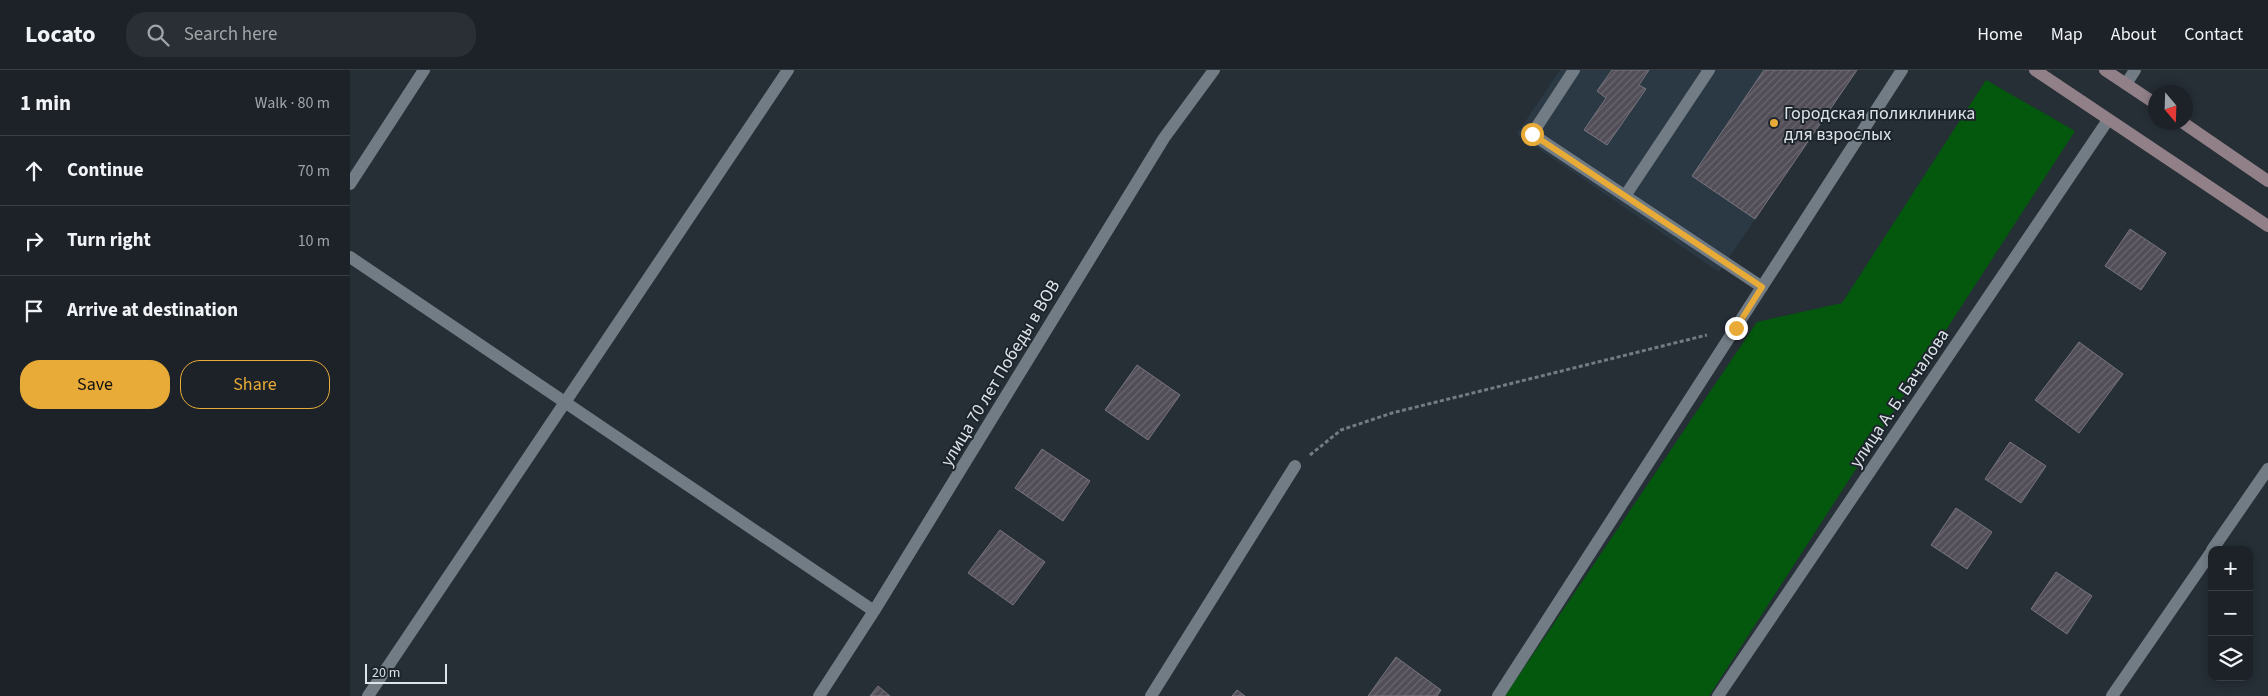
<!DOCTYPE html>
<html lang="en">
<head>
<meta charset="utf-8">
<style>
  body { margin:0; font-family:"Source Sans 3",sans-serif; background:#292f34; color:#f1f3f6 }
  .controls { position:absolute; right:15px; bottom:15px; display:grid; overflow:hidden; border-radius:10px; box-shadow:0 2px 8px #0003 }
  .controls button { width:45px; height:45px; display:grid; place-items:center; padding:0; border:0; border-bottom:1px solid #3a3f45; background:#1c2228; color:#f1f3f6; font:25px sans-serif }
  .compass { position:absolute; left:1798px; top:15px; width:45px; height:45px; border-radius:50%; background:#1c2228; box-shadow:0 2px 8px #0003; rotate:161deg }
  .scale { position:absolute; left:15px; bottom:12px; width:82px; box-sizing:border-box; padding-left:5px; border:2px solid #dee3e8; border-top:0; font-size:14px; line-height:18px; white-space:nowrap; color:#dee3e8; -webkit-text-stroke:4px #1d252c; paint-order:stroke }
  .stop { position:absolute; width:15px; height:15px; margin:-11px; border:4px solid #e8ab37; border-radius:50%; background:#fff }
  .stop.end { background:#e8ab37; border-color:#fff; box-shadow:0 1px 5px #0008 }
  .list { margin:0; padding:0; list-style:none }
  h2 { display:flex; justify-content:space-between; align-items:center; height:65px; margin:0; padding:0 20px; font-size:21px }
  h2 small { font-size:16px; font-weight:400; color:#a0a4a8 }
  .list li { display:grid; grid-template-columns:32px 1fr auto; gap:15px; align-items:center; box-sizing:border-box; height:70px; padding:0 20px; border-top:1px solid #3a3f45 }
  .list b { display:block; font-size:19px; white-space:nowrap }
  .list em { font-size:16px; font-style:normal; color:#a0a4a8 }
  .actions { display:flex; gap:10px; padding:15px 20px }
  .actions a { flex:1; padding:11px 0; border:1px solid #e8ab37; border-radius:20px; text-align:center; font-size:18px; color:#e8ab37 }
  .actions .main { background:#e8ab37; color:#111 }
  .icon { flex:none; width:28px; height:28px; fill:none; stroke:currentColor; stroke-width:2; stroke-linecap:round; stroke-linejoin:round }
  .map { position:relative; flex:none; width:1918px; height:626px; overflow:hidden }
  header { display:flex; align-items:center; gap:30px; box-sizing:border-box; height:70px; padding:0 25px; background:#1c2228; border-bottom:1px solid #3a3f45 }
  header strong { font-size:24px }
  nav { display:flex; gap:28px; margin-inline-start:auto; font-size:18px }
  .search { width:350px; height:45px; background:#292f34; display:flex; align-items:center; gap:12px; box-sizing:border-box; padding:0 18px; border-radius:20px; color:#a0a4a8; font-size:19px }
  main { display:flex }
  aside { flex:1; background:#1c2228 }
  .map>svg:first-child { display:block }
  .built { fill:#2b3945 }
  .green { fill:#03580d }
  .building { fill:url(#building-hatch); stroke:#78747f }
  .lines { fill:none; stroke-linecap:round; stroke-linejoin:round }
  .path { stroke:#747b82; stroke-width:3; stroke-dasharray:4 2.5; stroke-linecap:butt }
  .lane { stroke:#727c85; stroke-width:12 }
  .street { stroke:#727c85; stroke-width:12 }
  .secondary { stroke:#918088; stroke-width:12 }
  .route { stroke:#e8ab37; stroke-width:6 }
  .poi-dot { fill:#e8ab37; stroke:#1d252c; stroke-width:2 }
  .labels { text-anchor:middle; stroke-width:4; stroke-linejoin:round; paint-order:stroke }
  .poi-label { font-size:18px; fill:#dee3e8; stroke:#1d252c; text-anchor:start }
  .street-label { font-size:18px; fill:#dee3e8; stroke:#1d252c }
</style>
</head>
<body>
<header>
<strong>Locato</strong>
<div class="search"><svg class="icon" aria-label="search" viewBox="0 0 24 24"><circle cx="10" cy="10" r="6"/><path d="M15 15l6 6"/></svg>Search here</div>
<nav><a>Home</a><a>Map</a><a>About</a><a>Contact</a></nav>
</header>
<main>
<aside>
<h2>1 min<small>Walk · 80 m</small></h2>
<ul class="list">
<li><svg class="icon" aria-label="ahead" viewBox="0 0 24 24"><path d="M12 20V5M6 11l6-6 6 6"/></svg><div><b>Continue</b></div><em>70 m</em></li>
<li><svg class="icon" aria-label="right" viewBox="0 0 24 24"><path d="M7 20v-9h11M14 6l5 5-5 5"/></svg><div><b>Turn right</b></div><em>10 m</em></li>
<li><svg class="icon" aria-label="arrive" viewBox="0 0 24 24"><path d="M6 21V4h12l-3 4 3 4H6"/></svg><div><b>Arrive at destination</b></div></li>
</ul>
<div class="actions"><a class="main">Save</a><a>Share</a></div>
</aside>
<div class="map">
<svg width="1918" height="626" viewBox="0 0 1918 626">
  <defs>
    <pattern id="building-hatch" width="6" height="6" patternUnits="userSpaceOnUse" patternTransform="scale(1.25)"><rect width="6" height="6" fill="#524e58"/><path d="M-1 1l2-2M0 6l6-6M5 7l2-2" fill="none" stroke="#6a6770"/></pattern>
  </defs>
  <rect width="100%" height="100%" fill="#262e36"/>
  <!-- built -->
  <path class="built" d="M1210 0H1507L1369 202 1167 64Z"/>
  <!-- green -->
  <path class="green" d="M1636 10 1725 61 1359 626H1155L1407 252 1492 233Z"/>
  <!-- building -->
  <path class="building" d="M1262 0H1299L1289 15 1296 19 1257 75 1234 60 1256 28 1247 21Z
    M1414 0H1507L1405 149 1342 106Z
    M1780 159 1816 183 1791 220 1755 196Z
    M1729 272 1773 304 1729 363 1685 330Z
    M787 295 830 325 798 370 755 340Z
    M1660 372 1696 396 1671 433 1635 409Z
    M692 379 740 411 713 451 665 418Z
    M1606 438 1642 462 1617 499 1581 475Z
    M650 460 695 492 663 535 618 503Z
    M1706 502 1742 526 1717 564 1681 539Z
    M1046 587 1091 620 1087 626H1018Z
    M528 616 540 626H520Z
    M887 620 895 626H882Z"/>
  <g class="lines">
    <!-- path -->
    <path class="path" d="M960 385 991 360 1042 343 1357 265"/>
    <!-- lane -->
    <path class="lane" d="M1224 0 1182 64 1412 217
      M1275 126 1359 0
      M801 626 945 396"/>
    <!-- street -->
    <path class="street" d="M1776 14 1785 0
      M0 114 74 0
      M0 187 524 541
      M1862 480 1918 399
      M18 626 438 0
      M469 626 524 541 814 68 864 0
      M1148 626 1552 0
      M1368 626 1758 50
      M1762 626 1862 481"/>
    <!-- secondary -->
    <path class="secondary" d="M1685 0 1918 156
      M1755 0 1806 34
      M1832 52 1918 111"/>
  </g>
  <g class="lines">
    <!-- route -->
    <path class="route" d="M1182 64 1412 217 1386 258"/>
  </g>
  <!-- markers -->
  <circle class="poi-dot" cx="1424" cy="53" r="5"/>
  <g class="labels">
    <!-- poi labels -->
    <g class="poi-label">
      <text x="1434" y="49">Городская поликлиника<tspan x="1434" dy="21">для взрослых</tspan></text>
    </g>
    <!-- street labels -->
    <g class="street-label">
      <text transform="translate(650 303) rotate(-59)" y="6">улица 70 лет Победы в ВОВ</text>
      <text transform="translate(1549 328) rotate(-56)" y="6">улица А. Б. Бачалова</text>
    </g>
  </g>
</svg>
<div class="controls">
<button>+</button>
<button>−</button>
<button><svg class="icon" aria-label="layers" viewBox="0 0 24 24"><path d="M12 4l9 5-9 5-9-5zM3 14l9 5 9-5"/></svg></button>
</div>
<svg class="compass" viewBox="-18 -18 36 36"><path d="M0-13l5 13h-10z" fill="#e53935"/><path d="M0 13l5-13h-10z" fill="#a0a4a8"/></svg>
<div class="scale">20 m</div>
<div class="stop" style="left:1182px;top:64px"></div>
<div class="stop end" style="left:1386px;top:258px"></div>
</div>
</main>
</body>
</html>
